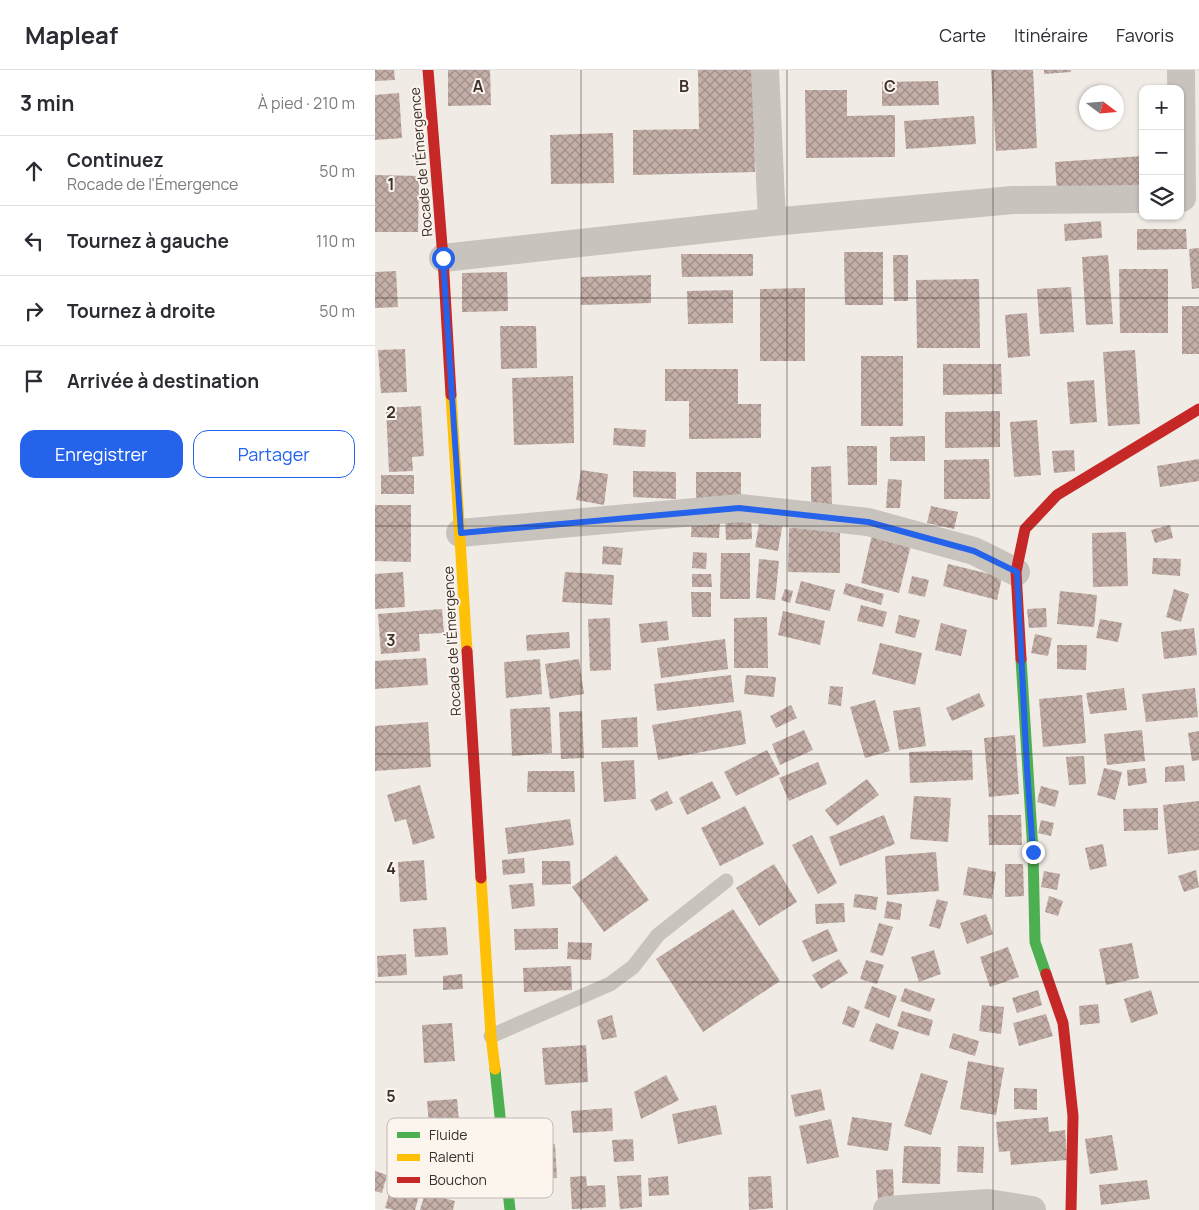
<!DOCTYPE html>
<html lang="fr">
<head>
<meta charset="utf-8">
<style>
  body { margin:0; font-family:Manrope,sans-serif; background:#f7f7f7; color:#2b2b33 }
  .controls { position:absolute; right:15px; top:15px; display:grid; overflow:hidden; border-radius:10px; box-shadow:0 1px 4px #0004 }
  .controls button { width:45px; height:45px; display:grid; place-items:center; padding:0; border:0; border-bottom:1px solid #e1e1e2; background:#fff; color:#2b2b33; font:25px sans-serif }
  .compass { position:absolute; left:704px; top:15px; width:45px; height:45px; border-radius:50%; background:#fff; box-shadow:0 1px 4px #0004; rotate:106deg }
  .stop { position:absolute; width:15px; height:15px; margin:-11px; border:4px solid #2563eb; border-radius:50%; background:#fff }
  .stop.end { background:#2563eb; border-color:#fff; box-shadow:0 1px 5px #0008 }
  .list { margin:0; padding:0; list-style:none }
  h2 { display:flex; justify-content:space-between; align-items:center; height:65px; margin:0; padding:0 20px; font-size:21px }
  h2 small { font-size:16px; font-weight:400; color:#7c7c81 }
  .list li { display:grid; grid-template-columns:32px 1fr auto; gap:15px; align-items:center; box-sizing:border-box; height:70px; padding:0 20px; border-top:1px solid #e1e1e2 }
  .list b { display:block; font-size:19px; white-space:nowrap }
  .list p { margin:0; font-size:16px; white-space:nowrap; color:#7c7c81 }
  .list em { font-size:16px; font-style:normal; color:#7c7c81 }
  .actions { display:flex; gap:10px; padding:15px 20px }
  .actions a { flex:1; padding:11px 0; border:1px solid #2563eb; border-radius:15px; text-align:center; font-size:18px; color:#2563eb }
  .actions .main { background:#2563eb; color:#fff }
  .icon { flex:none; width:28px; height:28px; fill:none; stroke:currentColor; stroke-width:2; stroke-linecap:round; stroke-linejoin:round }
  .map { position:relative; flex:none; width:824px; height:1140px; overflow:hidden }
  header { display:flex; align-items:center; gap:30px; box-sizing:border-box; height:70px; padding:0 25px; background:#fff; border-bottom:1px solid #e1e1e2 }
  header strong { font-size:24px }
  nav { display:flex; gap:28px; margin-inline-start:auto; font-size:18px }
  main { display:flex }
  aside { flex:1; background:#fff }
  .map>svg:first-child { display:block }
  .building { fill:url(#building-cross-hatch) }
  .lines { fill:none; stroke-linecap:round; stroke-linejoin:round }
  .lane { stroke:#c9c3be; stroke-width:15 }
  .street { stroke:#c9c3be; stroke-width:28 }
  .fast { stroke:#4caf50; stroke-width:11 }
  .slow { stroke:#ffc107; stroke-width:11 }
  .jam { stroke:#c62828; stroke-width:11 }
  .route { stroke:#2563eb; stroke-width:6 }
  .grid { fill:none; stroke:#3b302b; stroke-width:1; stroke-opacity:0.55 }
  .labels { text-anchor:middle; stroke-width:4; stroke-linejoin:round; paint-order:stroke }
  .street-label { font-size:14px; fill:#3b302b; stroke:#fbf5ee }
  .key { fill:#fbf5ee; stroke:#c1bab4; stroke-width:1 }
  .key-label { font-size:14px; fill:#3b302b }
  .grid-label { font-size:16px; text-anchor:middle; font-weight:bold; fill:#3b302b; stroke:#fbf5ee; stroke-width:4; stroke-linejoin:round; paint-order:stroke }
</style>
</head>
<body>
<header>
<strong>Mapleaf</strong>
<nav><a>Carte</a><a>Itinéraire</a><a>Favoris</a></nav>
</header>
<main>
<aside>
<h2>3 min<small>À pied · 210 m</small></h2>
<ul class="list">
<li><svg class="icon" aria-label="ahead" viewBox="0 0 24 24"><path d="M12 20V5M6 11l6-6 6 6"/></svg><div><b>Continuez</b><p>Rocade de l'Émergence</p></div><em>50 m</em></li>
<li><svg class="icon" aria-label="left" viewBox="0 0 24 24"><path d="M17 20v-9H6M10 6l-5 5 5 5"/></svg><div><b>Tournez à gauche</b></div><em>110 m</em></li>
<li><svg class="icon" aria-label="right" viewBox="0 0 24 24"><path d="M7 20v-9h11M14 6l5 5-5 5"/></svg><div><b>Tournez à droite</b></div><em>50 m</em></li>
<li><svg class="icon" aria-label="arrive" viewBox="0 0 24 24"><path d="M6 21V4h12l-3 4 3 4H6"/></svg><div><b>Arrivée à destination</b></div></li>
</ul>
<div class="actions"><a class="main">Enregistrer</a><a>Partager</a></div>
</aside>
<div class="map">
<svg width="824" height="1140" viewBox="0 0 824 1140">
  <defs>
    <pattern id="building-cross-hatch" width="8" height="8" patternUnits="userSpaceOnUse" patternTransform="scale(1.25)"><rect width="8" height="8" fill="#c3afa7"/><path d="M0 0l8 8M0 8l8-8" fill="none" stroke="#a08f88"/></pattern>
  </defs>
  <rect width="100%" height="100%" fill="#f0ebe5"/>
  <!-- building -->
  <path class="building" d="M0 0H19L20 10 0 11Z
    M73 0H115L116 35 73 36Z
    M323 0H378L380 102 258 105V60L324 59Z
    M616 0H658L662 78 621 81Z
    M669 0H696V2L669 4Z
    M563 11 564 35 507 36V12Z
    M430 20H472V46L520 45V87L431 88Z
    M24 23 27 68 0 70V25Z
    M599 46 601 74 531 79 529 51Z
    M238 63 239 113 176 114 175 65Z
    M768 86V118L682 124 680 92Z
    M0 105 44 106 43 162H0Z
    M726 151 727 168 690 171 689 154Z
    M762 159H811L812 179 762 180Z
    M824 178V218L817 219 814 179Z
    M469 182H508V235H470Z
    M306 184H378V206L307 207Z
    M518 185H533V231H519Z
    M733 185 738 254 711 255 707 187Z
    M744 199H793V263H745Z
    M21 201 23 237 0 238V202Z
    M132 202 133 241 87 242V203Z
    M276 205V233L206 235V207Z
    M604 209 605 278H542L541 210Z
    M696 217 699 262 665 264 662 219Z
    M430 218V291H385V219Z
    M358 220V253L313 254 312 221Z
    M807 236H824V284H807Z
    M652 243 655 286 633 288 630 245Z
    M125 256H161L162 298 126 299Z
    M30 279 32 322 6 323 3 280Z
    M760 280 765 354 733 356 728 282Z
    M486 286H528V356H486Z
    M568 294H626L627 324 568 325Z
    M290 299H363V334H386V368L314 369V331H290Z
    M198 306 199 373 139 375 137 308Z
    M719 310 722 352 695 354 692 312Z
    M46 336 49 386 37 387 38 401 14 402 11 338Z
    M625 341V377L570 378V342Z
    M662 350 666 405 639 407 635 352Z
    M239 358 271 360 270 377 238 375Z
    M550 366V391H515V367Z
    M472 376H502V415H473Z
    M699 380 700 401 679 403 677 381Z
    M614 389 615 429H569V390Z
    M824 389V411L785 417 782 396Z
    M456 396 457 438H436V397Z
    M206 400 233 404 229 435 201 430Z
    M258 401 301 402V429L258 427Z
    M321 402H366V430H321Z
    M6 405H39V424H6Z
    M513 409 527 410 525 438H511Z
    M0 435H36V492L0 491Z
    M556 436 583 442 579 459 552 453Z
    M376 445 377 469 351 470 350 446Z
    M385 449 408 452 403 481 380 477Z
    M317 450H345L344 468 316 467Z
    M795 455 798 468 780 473 776 460Z
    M414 458 465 459V503L413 502Z
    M751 462 753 516 718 517 717 463Z
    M497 465 536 475 524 523 486 513Z
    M228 476 248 478 246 495 227 494Z
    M318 482 332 483 331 499 317 498Z
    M346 483H375V529H345Z
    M778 488 806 489 805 506 777 504Z
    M384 489 404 491 400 530 381 528Z
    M573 494 627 507 622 530 568 516Z
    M28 502 30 537 0 539V504Z
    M190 502 239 505 237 535 187 532Z
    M317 504H336L337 517H317Z
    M537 506 554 510 550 527 533 523Z
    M426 511 460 520 455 541 420 533Z
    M471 513 509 524 506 535 468 524Z
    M410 519 418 521 415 533 406 530Z
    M799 519 814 524 806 552 791 547Z
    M685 521 722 525 719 557 682 554Z
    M316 522H336V547H317Z
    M486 535 512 542 508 557 482 551Z
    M671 538 672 557 654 558 652 539Z
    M67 539 69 563 44 564 45 581 6 584 3 544Z
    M408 541 450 551 445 575 403 565Z
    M524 545 545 550 540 568 520 563Z
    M392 547 393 598H359V548Z
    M235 548 236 600 215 601 213 549Z
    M725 549 747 553 743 572 721 568Z
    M292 551 294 570 266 573 264 554Z
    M566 553 592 560 586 586 560 580Z
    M819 558 822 585 789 589 786 562Z
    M194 562 195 578 152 581 151 565Z
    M660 564 677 568 673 586 656 583Z
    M350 569 353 599 286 608 282 578Z
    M505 573 547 583 540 615 497 604Z
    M682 575H712L711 600 682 599Z
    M51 588 53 615 0 619V591Z
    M165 589 167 624 131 628 129 592Z
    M204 589 209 624 175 629 170 594Z
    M356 605 359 632 282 641 279 614Z
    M371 605 401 607 399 627 369 624Z
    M455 616 468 617 466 636 453 634Z
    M749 618 752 640 715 644 711 623Z
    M820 618 823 647 771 652 767 624Z
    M604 623 610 636 577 651 571 638Z
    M707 625 711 673 668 677 664 629Z
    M500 630 515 681 490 688 475 637Z
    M416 635 422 648 401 658 395 646Z
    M175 637 177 683 137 686 135 639Z
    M545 637 551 676 524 680 518 641Z
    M366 640 371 674 283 690 277 655Z
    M207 641 209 688 186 689 184 642Z
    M262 647 263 677 227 678 226 650Z
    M53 652 56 697 0 701V656Z
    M429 660 438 680 405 695 397 674Z
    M767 660 770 691 732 695 729 664Z
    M824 661V690L817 691 813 663Z
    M640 665 644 724 614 727 609 668Z
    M392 680 405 704 361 726 349 702Z
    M597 680 598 710 535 713 534 682Z
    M709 686 711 714 694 715 691 687Z
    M259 690 261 729 229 732 226 692Z
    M443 692 452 714 414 731 404 708Z
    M809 695 810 711 790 712V697Z
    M729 698 747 702 740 730 722 725Z
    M770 698 772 713 753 716 752 700Z
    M153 701H199L200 722H152Z
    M492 709 504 725 462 756 450 740Z
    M337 711 346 728 312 745 304 728Z
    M45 715 60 768 38 775 31 749 20 752 12 725Z
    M666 716 684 721 680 737 662 732Z
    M292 721 298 733 281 741 275 730Z
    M539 726 576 728 573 772 535 769Z
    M824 731V780L793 784 788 735Z
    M370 736 389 774 345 796 326 758Z
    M783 738V760L749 761 748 739Z
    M509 745 520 774 465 796 454 767Z
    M613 745H646L647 775H614Z
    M195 749 199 775 133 784 130 758Z
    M666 750 679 753 676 766 663 763Z
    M437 765 462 813 443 824 417 775Z
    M728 774 732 796 715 800 710 778Z
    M561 782 564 821 512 825 510 786Z
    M241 785 274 830 229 862 197 817Z
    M149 788 150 803 128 805 127 790Z
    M49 790 52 830 25 832 23 792Z
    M167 791H195L196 814 167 815Z
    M399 794 422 832 384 856 361 818Z
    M630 794H648L649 826 630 827Z
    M593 797 621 802 617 829 588 825Z
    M821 800 824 817 809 822 803 806Z
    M669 801 685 804 682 820 666 817Z
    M158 813 160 836 137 839 134 815Z
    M480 824 503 827 501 840 478 837Z
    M674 826 688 831 683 846 670 842Z
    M562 829 573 832 565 859 554 856Z
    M512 831 527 834 525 850 509 848Z
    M469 833 470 852 441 854 440 834Z
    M358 839 405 911 328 962 281 889Z
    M611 844 618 864 592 874 585 853Z
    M504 853 518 857 508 886 495 882Z
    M71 857 73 885 40 887 38 859Z
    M183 858V879L140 880 139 859Z
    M453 859 463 881 437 892 427 871Z
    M193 872 217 873 216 890 192 889Z
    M757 873 764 908 731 915 724 879Z
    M633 877 644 907 615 917 605 887Z
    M559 880 566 904 544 912 536 887Z
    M31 884 32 905 3 907 2 886Z
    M464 889 473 903 446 919 437 905Z
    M491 890 509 895 502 914 485 909Z
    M196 896 197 920 149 922 148 898Z
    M87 904 88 919 68 920V906Z
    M497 916 522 926 514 948 489 938Z
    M530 918 560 929 555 942 525 931Z
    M663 920 667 935 642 943 637 928Z
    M776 920 783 944 756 953 749 929Z
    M723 934 725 953 705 955 704 936Z
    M607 935 629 937 626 964 604 961Z
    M473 936 485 941 479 958 467 954Z
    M527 941 558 950 554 966 522 956Z
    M671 944 678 966 644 976 638 953Z
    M237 945 242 967 227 970 222 950Z
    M77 953 80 991 49 993 47 955Z
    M501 953 524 962 518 980 494 971Z
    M578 963 604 971 600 986 574 978Z
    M211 975 213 1012 170 1015 167 978Z
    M593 991 629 998 621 1045 585 1039Z
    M546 1003 573 1011 556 1065 529 1056Z
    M291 1005 304 1030 266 1049 259 1022Z
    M639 1018 662 1019V1040L639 1039Z
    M446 1019 450 1040 420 1047 416 1025Z
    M82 1029 84 1052 54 1054 52 1031Z
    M341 1035 347 1064 303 1074 297 1044Z
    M237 1038 238 1061 198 1063 196 1041Z
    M477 1047 517 1053 513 1081 472 1075Z
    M673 1047 674 1062 690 1060 692 1090 636 1095 635 1081 624 1082 621 1052Z
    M456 1049 464 1087 432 1094 424 1056Z
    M737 1065 743 1100 715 1104 710 1069Z
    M258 1069 259 1091 239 1092 237 1070Z
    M180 1074 182 1108 164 1109 161 1076Z
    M529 1076 566 1077 565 1114 527 1113Z
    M583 1076 609 1077 608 1103 582 1102Z
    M518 1099 519 1130H503L501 1100Z
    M0 1101 12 1105 7 1123 0 1121Z
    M20 1104 48 1112 40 1140H19L10 1138Z
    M266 1105 267 1137 245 1139 242 1106Z
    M211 1106 212 1116 230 1115 231 1137 197 1139 195 1107Z
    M293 1106 294 1125 274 1126 273 1108Z
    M396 1106 398 1138 374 1140 373 1107Z
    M772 1110 775 1129 726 1135 724 1115Z
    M50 1123 80 1131 78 1140H45Z"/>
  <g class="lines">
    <!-- lane -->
    <path class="lane" d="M116 966 235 914 258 897 283 865 351 811"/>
    <!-- street -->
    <path class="street" d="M390 0 397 152
      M806 0 807 128
      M68 188 397 152 638 130 768 129
      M85 463 365 438 493 452 599 481 641 502
      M512 1140 613 1133 657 1140"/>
    <!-- fast -->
    <path class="fast" d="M646 589 658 782 660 872 671 904
      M120 999 135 1140"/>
    <!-- slow -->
    <path class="slow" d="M76 325 92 581
      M106 808 116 966 120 999"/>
    <!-- jam -->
    <path class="jam" d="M53 0 68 188 76 325
      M92 581 106 808
      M646 589 641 502 650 459 682 425 824 339
      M671 904 688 953 698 1046 696 1140"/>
  </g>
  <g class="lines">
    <!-- route -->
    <path class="route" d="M68 188 86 463 364 438 493 452 599 481 642 502 652 699 658 782"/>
  </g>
  <!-- grid -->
  <path class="grid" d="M206 0V1140M412 0V1140M618 0V1140M0 228H824M0 456H824M0 684H824M0 912H824"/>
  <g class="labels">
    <!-- street labels -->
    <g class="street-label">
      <text transform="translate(46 92) rotate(-95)" y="5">Rocade de l'Émergence</text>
      <text transform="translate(77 571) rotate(-93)" y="5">Rocade de l'Émergence</text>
    </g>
  </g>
  <!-- legend -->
  <rect x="12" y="1048" width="166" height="80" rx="8" class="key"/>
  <rect x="22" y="1062" width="23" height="6" fill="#4caf50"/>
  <rect x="22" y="1084" width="23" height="7" fill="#ffc107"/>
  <rect x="22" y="1107" width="23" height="6" fill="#c62828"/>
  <g class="key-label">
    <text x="54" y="1070">Fluide</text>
    <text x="54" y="1092">Ralenti</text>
    <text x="54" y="1115">Bouchon</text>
  </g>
  <g class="grid-label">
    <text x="103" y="22">A</text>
    <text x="309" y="22">B</text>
    <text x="515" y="22">C</text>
    <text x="16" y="120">1</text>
    <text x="16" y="348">2</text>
    <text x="16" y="576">3</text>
    <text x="16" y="804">4</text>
    <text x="16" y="1032">5</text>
  </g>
</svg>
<div class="controls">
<button>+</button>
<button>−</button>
<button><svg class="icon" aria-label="layers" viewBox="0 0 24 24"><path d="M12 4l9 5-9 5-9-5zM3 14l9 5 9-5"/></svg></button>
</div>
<svg class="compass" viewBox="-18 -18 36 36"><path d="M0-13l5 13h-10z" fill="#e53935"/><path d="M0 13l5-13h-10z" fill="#7c7c81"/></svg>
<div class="stop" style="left:68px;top:188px"></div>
<div class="stop end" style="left:658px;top:782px"></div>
</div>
</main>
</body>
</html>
